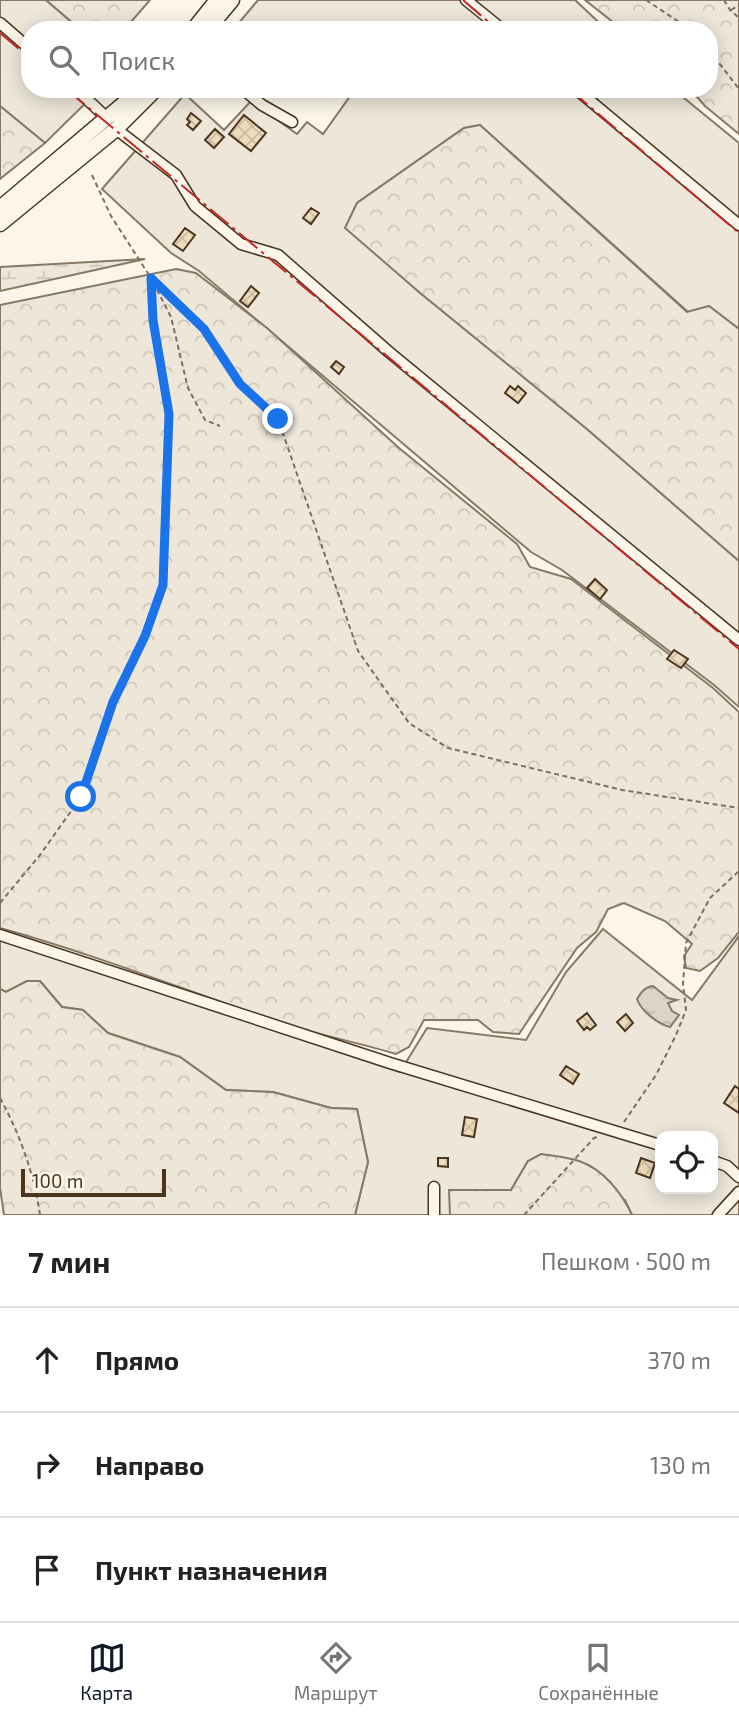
<!DOCTYPE html>
<html lang="ru">
<head>
<meta charset="utf-8">
<style>
  body { margin:0; font-family:"Exo 2",sans-serif; background:#f2f2f2; color:#222 }
  .controls { position:absolute; right:21px; bottom:21px; display:grid; overflow:hidden; border-radius:14px; box-shadow:0 4px 18px #0003 }
  .controls button { width:63px; height:63px; display:grid; place-items:center; padding:0; border:0; border-bottom:2px solid #e0e0e0; background:#fff; color:#222; font:35px sans-serif }
  .scale { position:absolute; left:21px; bottom:18px; width:145px; box-sizing:border-box; padding-left:7px; border:4px solid #4a3520; border-top:0; font-size:19px; line-height:24px; white-space:nowrap; color:#4a3520; -webkit-text-stroke:5px #fbf6e9; paint-order:stroke }
  .stop { position:absolute; width:21px; height:21px; margin:-16px; border:5px solid #1a73e8; border-radius:50%; background:#fff }
  .stop.end { background:#1a73e8; border-color:#fff; box-shadow:0 2px 7px #0008 }
  .list { margin:0; padding:0; list-style:none }
  h2 { display:flex; justify-content:space-between; align-items:center; height:91px; margin:0; padding:0 28px; font-size:30px }
  h2 small { font-size:23px; font-weight:400; color:#767676 }
  .list li { display:grid; grid-template-columns:46px 1fr auto; gap:21px; align-items:center; box-sizing:border-box; height:105px; padding:0 28px; border-top:2px solid #e0e0e0 }
  .list b { display:block; font-size:26px; white-space:nowrap }
  .list em { font-size:23px; font-style:normal; color:#767676 }
  .icon { flex:none; width:38px; height:38px; fill:none; stroke:currentColor; stroke-width:2; stroke-linecap:round; stroke-linejoin:round }
  .map { position:relative; flex:none; width:739px; height:1215px; overflow:hidden }
  .search { position:absolute; background:#fff; box-shadow:0 4px 18px #0003; left:21px; right:21px; top:21px; height:77px; display:flex; align-items:center; gap:18px; box-sizing:border-box; padding:0 24px; border-radius:28px; color:#767676; font-size:26px }
  .sheet { height:406px; background:#fff }
  nav { display:flex; justify-content:space-around; align-items:center; box-sizing:border-box; height:98px; border-top:2px solid #e0e0e0; background:#fff; font-size:19px; color:#767676 }
  nav a { display:grid; justify-items:center; gap:4px }
  nav .on { color:#111827 }
  .map>svg:first-child { display:block }
  .green { fill:#ede6d9; stroke:#887966; stroke-width:2; fill-rule:evenodd }
  .forest { fill:url(#forest-crowns); stroke:#887966; stroke-width:2 }
  .wetland { fill:url(#wetland-marsh); stroke:#887966; stroke-width:2 }
  .water { fill:url(#water-ripples); stroke:#887966; stroke-width:2 }
  .building { fill:url(#building-cross-hatch); stroke:#4a3520; stroke-width:2 }
  .lines { fill:none; stroke-linecap:round; stroke-linejoin:round }
  .minor-casing { stroke:#4a3520; stroke-width:13 }
  .major-casing { stroke:#4a3520; stroke-width:17 }
  .path { stroke:#7f6f5c; stroke-width:2; stroke-dasharray:5 3.5; stroke-linecap:butt }
  .minor { stroke:#fbf6e9; stroke-width:10 }
  .major { stroke:#fbf6e9; stroke-width:14 }
  .power { stroke:#c62828; stroke-width:2; stroke-dasharray:24 5 3.5 5; stroke-linecap:butt }
  .route { stroke:#1a73e8; stroke-width:9 }
</style>
</head>
<body>
<div class="map">
<svg width="739" height="1215" viewBox="0 0 739 1215">
  <defs>
    <pattern id="forest-crowns" width="20" height="18" patternUnits="userSpaceOnUse" patternTransform="scale(1.75)"><rect width="20" height="18" fill="#ede6d9"/><path d="M2 6a3 3 0 1 1 6 0M12 15a3 3 0 1 1 6 0" fill="none" stroke="#cdc6ba"/></pattern>
    <pattern id="wetland-marsh" width="20" height="14" patternUnits="userSpaceOnUse" patternTransform="scale(1.75)"><rect width="20" height="14" fill="#ede6d9"/><path d="M1 5h8M5 5V1M11 12h8M15 12V8" fill="none" stroke="#cdc6ba"/></pattern>
    <pattern id="water-ripples" width="26" height="14" patternUnits="userSpaceOnUse" patternTransform="scale(1.75)"><rect width="26" height="14" fill="#dcd4c6"/><path d="M2 4q2-2 4 0t4 0M15 11q2-2 4 0t4 0" fill="none" stroke="#beb7aa"/></pattern>
    <pattern id="building-cross-hatch" width="8" height="8" patternUnits="userSpaceOnUse" patternTransform="scale(1.75)"><rect width="8" height="8" fill="#ecdcbc"/><path d="M0 0l8 8M0 8l8-8" fill="none" stroke="#ccbda1"/></pattern>
  </defs>
  <rect width="100%" height="100%" fill="#fbf6e9"/>
  <!-- green -->
  <path class="green" d="M0 0H46L81 30H30V89H100L45 143 0 106Z
    M258 0H575L607 30H233Z
    M350 89H673L739 143V329L709 306 688 312 480 125 464 128 357 203 346 227 419 292 587 429 739 561V707L714 685 562 570 531 552 199 271 171 253 102 189 185 94 224 130 251 101 297 134 307 122 323 134 353 92Z
    M603 929 692 1000 739 936V1215H632L625 1200 528 1161 511 1190H450V1215H355L368 1162 357 1109 331 1108 273 1092 226 1090 180 1057 108 1033 83 1010 62 1007 40 981H27L6 992 0 989V939L400 1072 427 1028 526 1040 566 972ZM660 1136H713V1189H660Z"/>
  <!-- forest -->
  <path class="forest" d="M46 0H150L124 30H81Z
    M585 0H739V134L705 106 690 89H709V30H623Z
    M0 106 45 143 0 179Z
    M480 125 687 312 709 306 739 329V561L587 429 419 292 345 228 357 203 464 128Z
    M176 269 196 273 267 328 399 448 517 544 530 567 571 579 713 688 739 712V932L718 958 700 971 686 968 684 956 692 944 665 921 624 903 608 909 596 932 577 948 519 1034 493 1032 478 1020H424L409 1047 396 1054C360 1043 323 1036 288 1025 192 993 97 955 0 928V305Z
    M27 981H40L62 1007 83 1010 108 1033 180 1057 226 1090 273 1092 331 1108 357 1109 368 1162 355 1215H4L0 1188V989L6 992Z
    M541 1154C553 1156 567 1157 579 1161 603 1169 622 1193 632 1215H450L449 1190H511L528 1161Z"/>
  <!-- wetland -->
  <path class="wetland" d="M145 259 0 291V267Z"/>
  <!-- water -->
  <path class="water" d="M653 986 668 998 677 1000 668 1003 672 1011 679 1015 670 1027C658 1024 641 1011 637 999 641 992 645 987 653 986Z"/>
  <!-- building -->
  <path class="building" d="M191 113 201 121 193 130 187 125 190 122 187 119Z
    M244 115 266 133 251 151 229 134Z
    M215 129 224 137 214 148 205 140Z
    M311 208 319 213 311 224 303 218Z
    M185 228 195 235 183 251 173 244Z
    M251 286 259 293 248 307 240 301Z
    M336 361 344 367 339 374 331 367Z
    M510 386 515 390 518 386 526 393 518 403 505 393Z
    M595 579 607 590 600 599 587 588Z
    M674 650 688 659 681 668 667 659Z
    M587 1013 596 1025 590 1030 587 1027 584 1030 577 1021Z
    M626 1014 633 1023 625 1031 617 1022Z
    M566 1066 579 1074 573 1084 560 1075Z
    M735 1086 739 1089V1113L724 1103Z
    M465 1117 477 1119 474 1137 462 1135Z
    M438 1158H448V1167L438 1166Z
    M641 1158 655 1163 650 1178 636 1173Z"/>
  <g class="lines">
    <defs>
      <path id="minor" d="M466 0 503 30
        M0 23 30 49
        M76 89 108 119
        M243 89 262 105 292 122
        M576 89 739 225
        M116 129 176 175 195 206 241 244 278 255 389 352 739 640
        M0 935 390 1063 660 1145
        M713 1161 727 1166 739 1177
        M434 1215V1187
        M718 1215 739 1192"/>
      <path id="major" d="M193 30 217 0
        M207 30 232 0
        M0 208 141 89
        M0 224 116 129 156 89"/>
    </defs>
    <!-- minor casing -->
    <use href="#minor" class="minor-casing"/>
    <!-- major casing -->
    <use href="#major" class="major-casing"/>
    <!-- path -->
    <path class="path" d="M646 0 691 30
      M724 0 730 10 739 18
      M731 10 739 5
      M709 50 739 89
      M92 175 111 216 151 278 204 329 240 384 278 419 358 651 409 723 448 748 622 790 739 808
      M153 282 171 317 188 388 205 420 220 426
      M0 903 40 855 81 797 113 702 145 636 163 585 169 414 153 319 151 280
      M0 1098C20 1134 34 1174 40 1215
      M624 1122 656 1075 676 1035 686 1010 683 984 686 943 710 898 739 871
      M524 1215 594 1138 597 1137"/>
    <!-- minor -->
    <use href="#minor" class="minor"/>
    <!-- major -->
    <use href="#major" class="major"/>
    <!-- power -->
    <path class="power" d="M463 0 498 30
      M0 33 30 58
      M66 89 739 649
      M569 89 739 233"/>
  </g>
  <g class="lines">
    <!-- route -->
    <path class="route" d="M81 797 113 702 145 636 163 585 169 414 153 320 151 278 204 329 240 384 278 419"/>
  </g>
</svg>
<div class="controls">
<button><svg class="icon" aria-label="locate" viewBox="0 0 24 24"><circle cx="12" cy="12" r="6"/><path d="M12 2v4M12 18v4M2 12h4M18 12h4"/></svg></button>
</div>
<div class="scale">100 m</div>
<div class="stop" style="left:81px;top:797px"></div>
<div class="stop end" style="left:278px;top:419px"></div>
<div class="search"><svg class="icon" aria-label="search" viewBox="0 0 24 24"><circle cx="10" cy="10" r="6"/><path d="M15 15l6 6"/></svg>Поиск</div>
</div>
<section class="sheet">
<h2>7 мин<small>Пешком · 500 m</small></h2>
<ul class="list">
<li><svg class="icon" aria-label="ahead" viewBox="0 0 24 24"><path d="M12 20V5M6 11l6-6 6 6"/></svg><div><b>Прямо</b></div><em>370 m</em></li>
<li><svg class="icon" aria-label="right" viewBox="0 0 24 24"><path d="M7 20v-9h11M14 6l5 5-5 5"/></svg><div><b>Направо</b></div><em>130 m</em></li>
<li><svg class="icon" aria-label="arrive" viewBox="0 0 24 24"><path d="M6 21V4h12l-3 4 3 4H6"/></svg><div><b>Пункт назначения</b></div></li>
</ul>
</section>
<nav>
<a class="on"><svg class="icon" aria-label="map" viewBox="0 0 24 24"><path d="M3 6l6-2 6 2 6-2v14l-6 2-6-2-6 2zM9 4v14M15 6v14"/></svg>Карта</a>
<a><svg class="icon" aria-label="directions" viewBox="0 0 24 24"><path d="M12 3l9 9-9 9-9-9zM9 14v-3h6M13 9l2 2-2 2"/></svg>Маршрут</a>
<a><svg class="icon" aria-label="saved" viewBox="0 0 24 24"><path d="M7 4h10v16l-5-4-5 4z"/></svg>Сохранённые</a>
</nav>
</body>
</html>
